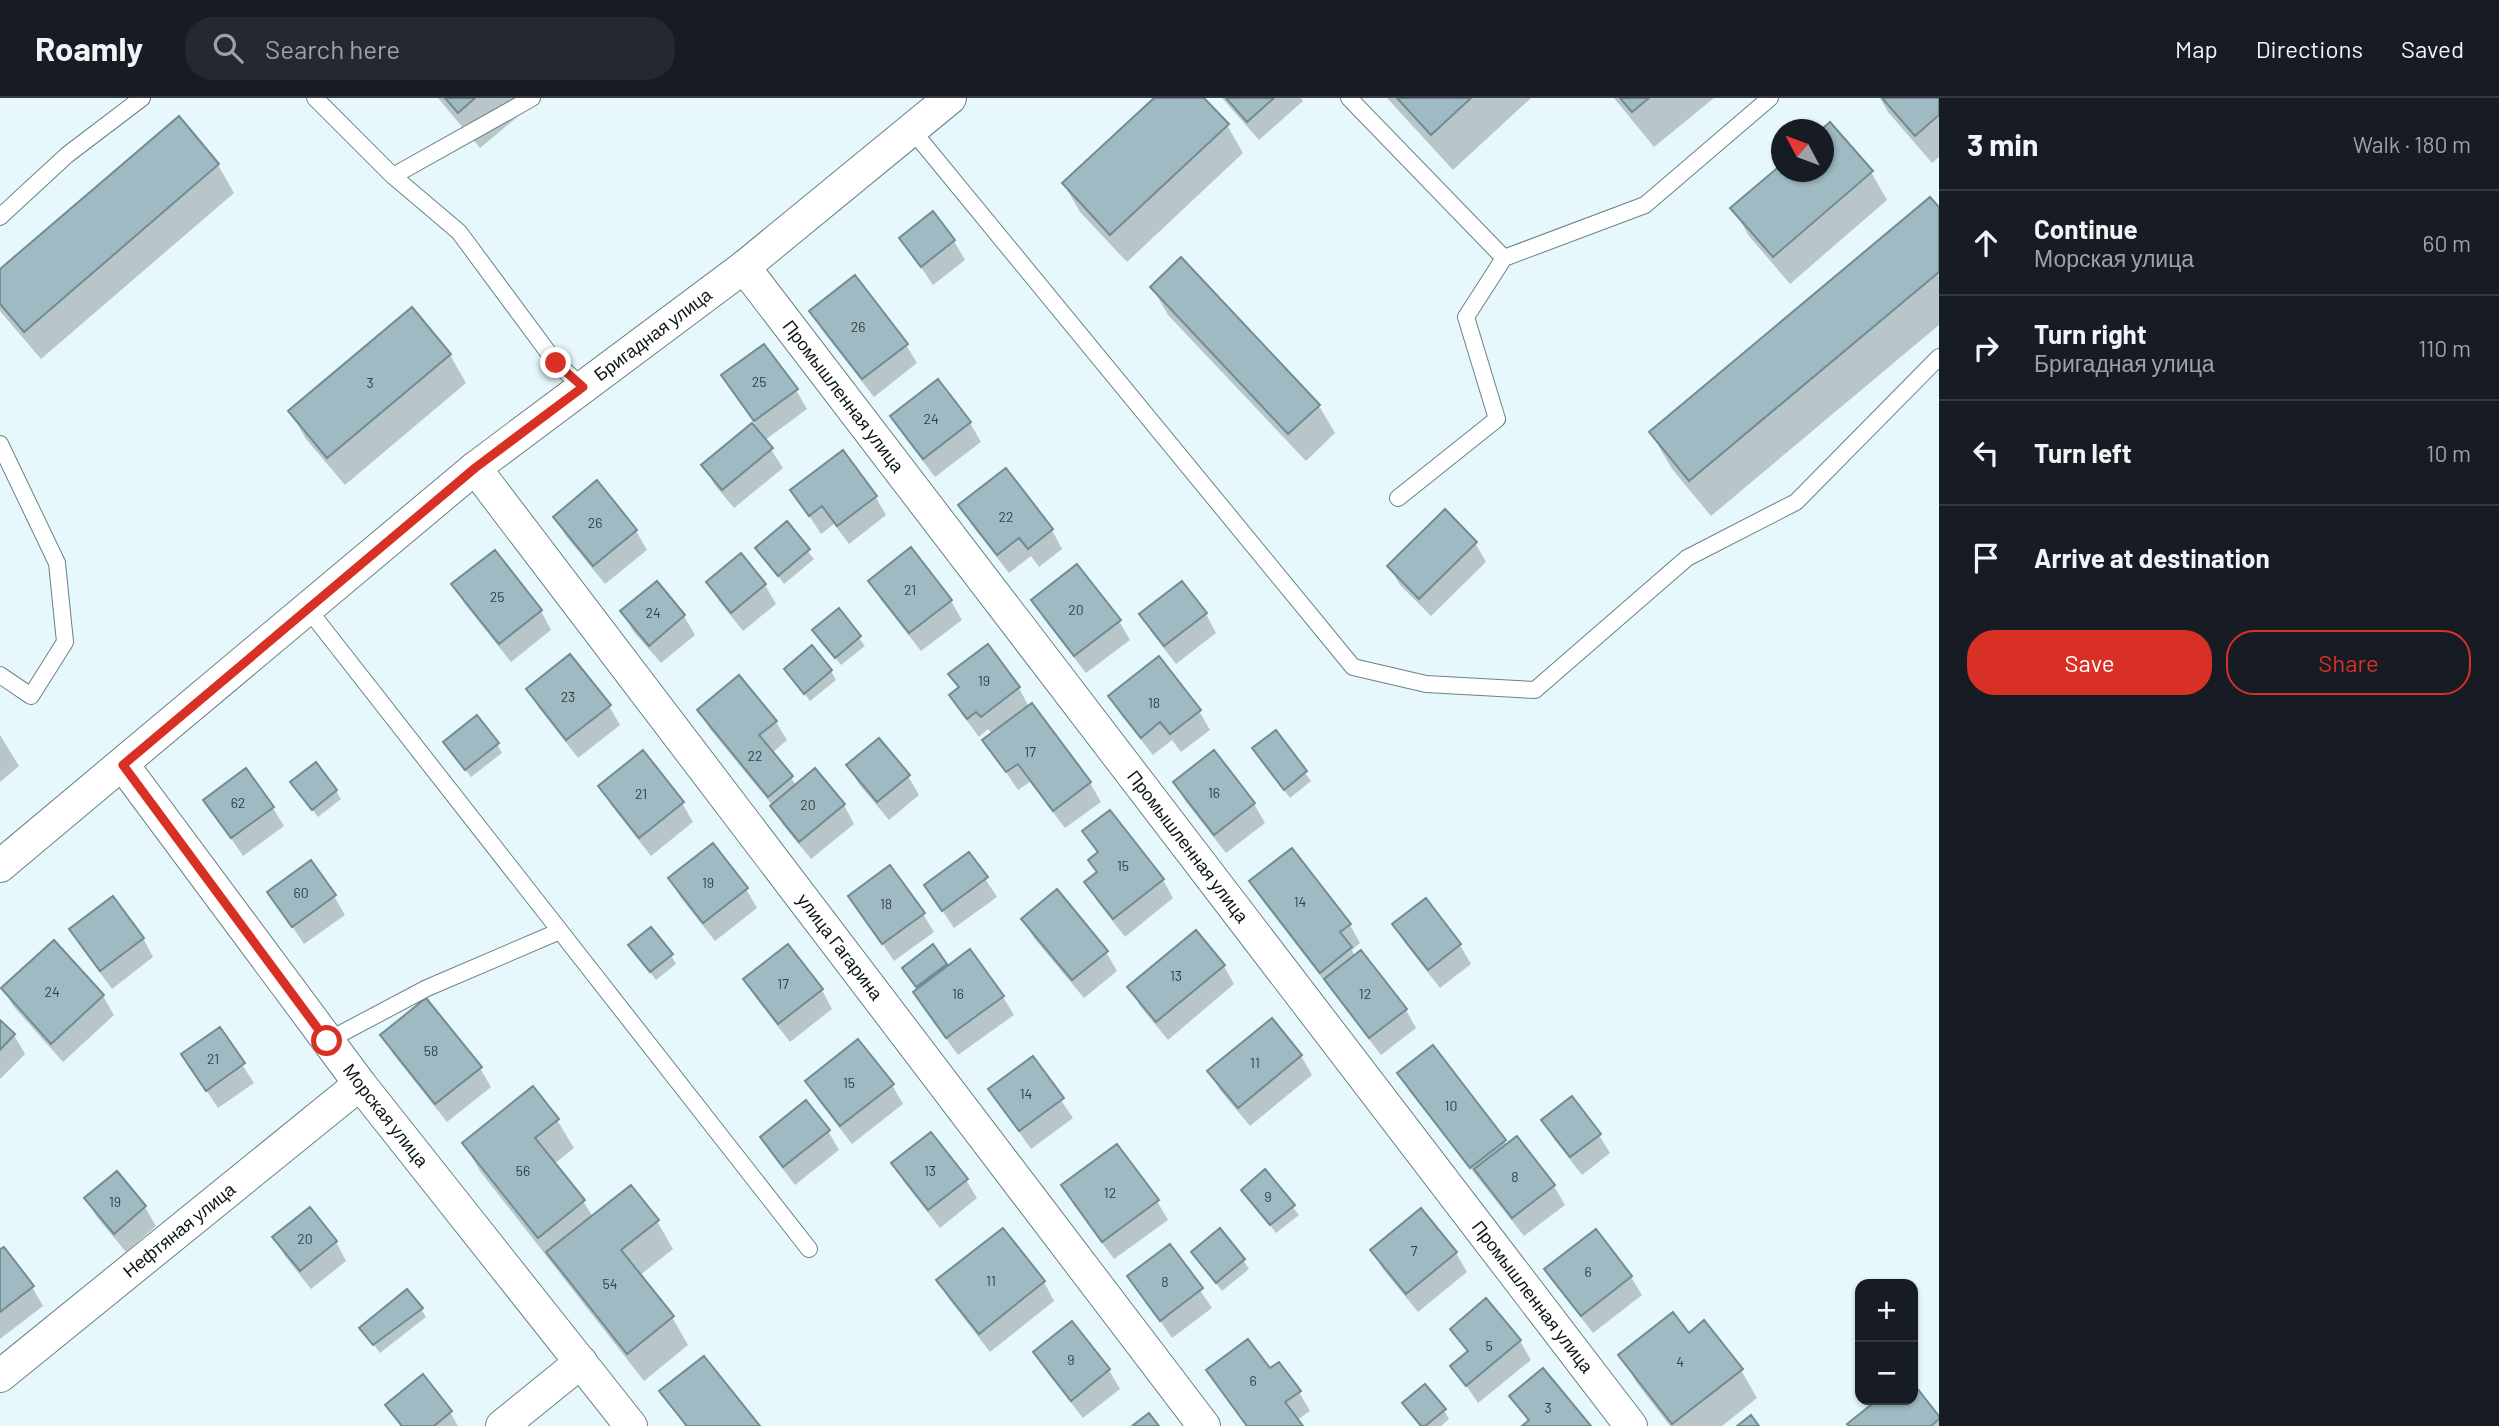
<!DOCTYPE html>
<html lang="en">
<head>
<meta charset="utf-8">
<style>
  body { margin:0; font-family:Barlow,sans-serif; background:#242831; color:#f1f3f6 }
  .controls { position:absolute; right:21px; bottom:21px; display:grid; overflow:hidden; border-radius:14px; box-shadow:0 2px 5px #0004 }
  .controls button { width:63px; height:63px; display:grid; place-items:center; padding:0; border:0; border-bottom:2px solid #363941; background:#171b24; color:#f1f3f6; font:35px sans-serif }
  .compass { position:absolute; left:1771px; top:21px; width:63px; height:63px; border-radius:50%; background:#171b24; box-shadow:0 2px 5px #0004; rotate:311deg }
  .stop { position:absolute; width:21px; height:21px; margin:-16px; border:5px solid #d93025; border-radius:50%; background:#fff }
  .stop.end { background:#d93025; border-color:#fff; box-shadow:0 2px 7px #0008 }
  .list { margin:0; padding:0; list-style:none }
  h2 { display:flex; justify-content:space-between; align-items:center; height:91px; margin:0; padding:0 28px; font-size:30px }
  h2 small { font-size:23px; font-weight:400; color:#9ea1a6 }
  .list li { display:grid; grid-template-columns:46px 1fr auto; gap:21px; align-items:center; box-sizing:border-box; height:105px; padding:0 28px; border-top:2px solid #363941 }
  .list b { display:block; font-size:26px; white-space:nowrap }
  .list p { margin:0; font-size:23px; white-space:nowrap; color:#9ea1a6 }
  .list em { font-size:23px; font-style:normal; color:#9ea1a6 }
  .actions { display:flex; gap:14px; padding:21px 28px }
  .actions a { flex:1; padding:16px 0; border:2px solid #d93025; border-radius:28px; text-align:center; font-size:24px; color:#d93025 }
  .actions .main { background:#d93025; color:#fff }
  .icon { flex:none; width:38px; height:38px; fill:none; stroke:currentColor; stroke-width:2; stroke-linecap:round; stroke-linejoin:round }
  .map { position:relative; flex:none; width:1939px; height:1328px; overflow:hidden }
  header { display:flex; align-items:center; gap:42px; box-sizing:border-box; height:98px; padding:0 35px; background:#171b24; border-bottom:2px solid #363941 }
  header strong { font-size:33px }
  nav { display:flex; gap:38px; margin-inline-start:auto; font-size:24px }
  .search { width:490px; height:63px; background:#242831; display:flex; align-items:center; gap:18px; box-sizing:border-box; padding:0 24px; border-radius:28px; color:#9ea1a6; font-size:26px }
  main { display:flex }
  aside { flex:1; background:#171b24 }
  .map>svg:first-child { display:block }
  .shadow { fill:#0003 }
  .building { fill:#9fbac2; stroke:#728c93; stroke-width:2 }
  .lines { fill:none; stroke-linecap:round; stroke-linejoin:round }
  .lane-casing { stroke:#698289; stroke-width:18 }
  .street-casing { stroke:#698289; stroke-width:34 }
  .lane { stroke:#fff; stroke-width:16 }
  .street { stroke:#fff; stroke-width:32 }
  .route { stroke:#d93025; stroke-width:9 }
  .labels { text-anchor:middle; stroke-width:7; stroke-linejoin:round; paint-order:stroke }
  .number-label { font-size:14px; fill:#323f43 }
  .street-label { font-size:18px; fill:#0d1619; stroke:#e7f8fc }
</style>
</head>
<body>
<header>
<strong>Roamly</strong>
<div class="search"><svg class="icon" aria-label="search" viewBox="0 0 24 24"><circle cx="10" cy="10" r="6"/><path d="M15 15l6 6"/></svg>Search here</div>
<nav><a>Map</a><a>Directions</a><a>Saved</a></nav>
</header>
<main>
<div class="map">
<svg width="1939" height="1328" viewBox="0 0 1939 1328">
  <rect width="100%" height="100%" fill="#e7f8fc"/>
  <!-- shadow -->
  <path class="shadow" d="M438 0H540L480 50Z
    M1156 0H1202L1227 27 1243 55 1127 164 1080 114 1064 86Z
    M1222 0H1301L1303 3 1259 42Z
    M1387 0H1531L1453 72Z
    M1614 0H1714L1654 49Z
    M1880 0H1939V59L1932 65 1888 14Z
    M179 21 218 67 234 95 41 261 0 213V173Z
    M1829 26 1871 74 1887 102 1790 186 1749 138 1733 110 1782 74H1824L1823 32Z
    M1939 112V227L1711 418 1672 371 1651 335Z
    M932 116 954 143 965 162 933 187 901 140Z
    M1152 189 1319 308 1335 335 1306 363 1168 217Z
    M412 212 450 257 466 285 345 387 306 341 290 313Z
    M811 213 906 247 917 265 874 299 822 232Z
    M723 278 796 292 807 311 765 342 783 370 734 410 714 386 704 367 755 325Z
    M938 283 970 325 981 344 935 379 903 337 892 318Z
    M597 385 636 433 647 452 605 486 566 438 555 419Z
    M793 393 875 398 886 417 849 446 834 426 821 436Z
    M961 407 1052 432 1062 451 1039 469 1031 458 1009 475 971 426Z
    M786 426 814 461 784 486 757 450Z
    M1475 445 1486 464 1431 518 1400 487 1389 468Z
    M911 452 951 503 962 522 921 553 881 502 871 483Z
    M740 458 765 487 776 506 743 533 719 503 708 484Z
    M454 486 541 513 551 532 511 564 464 505Z
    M1033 502 1119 523 1130 542 1086 575 1044 521Z
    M838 513 865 548 841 567 814 532Z
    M623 514 684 518 695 537 661 565 633 533Z
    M1141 516H1206L1216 535 1176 566 1152 535Z
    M570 558 609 608 620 627 578 660 539 610 528 591Z
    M786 571 831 573 836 582 810 603Z
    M951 577 1019 590 1029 609 1032 607 1090 685 1101 704 1065 730 1030 684 1018 692 985 643 993 637 988 631 979 639 962 616 951 597 959 591Z
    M1110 598 1199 613 1210 632 1181 654 1172 642 1153 657 1121 617Z
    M699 613 776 624 787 642 772 655 797 688 815 673 844 707 854 726 811 761 783 727 773 708 710 631Z
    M1276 634 1311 683 1290 700 1254 651Z
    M0 637 19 668 0 684Z
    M445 644 497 646 502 655 471 679Z
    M643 655 682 705 693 724 651 758 611 707 600 688Z
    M1214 655 1254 706 1265 725 1226 755 1186 704 1175 685Z
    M848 668 908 678 919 697 889 722 859 686Z
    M298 693H336L341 701 318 719Z
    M205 702 273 710 284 728 243 758Z
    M1084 734 1163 782 1173 800 1125 839 1097 803 1087 784 1098 776 1090 762 1098 756Z
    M969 756 997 799 954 830 926 788Z
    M670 781 746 791 757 810 715 843 681 800Z
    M1251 784 1350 827 1360 845 1352 852 1355 859 1406 912 1416 930 1381 957 1262 802Z
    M269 794 334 798 345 817 304 846Z
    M850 798 923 816 934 834 894 863Z
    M1425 802 1460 847 1471 866 1440 890 1405 845 1394 826Z
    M1023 821 1106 854 1117 873 1084 900 1034 840Z
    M71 831 143 840 153 859 112 891 82 850Z
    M53 844 103 898 114 917 63 964 14 909 3 891Z
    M933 849 948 870 1003 899 1014 917 958 957 926 913 915 894 919 891 909 879Z
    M636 856 671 857 676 866 656 882Z
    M1224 868 1234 886 1168 942 1140 908 1129 889Z
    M745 881 822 892 832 911 790 944 756 900Z
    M1272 922 1301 958 1312 977 1250 1028 1220 992 1209 973Z
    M0 924 14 937 25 956 0 981Z
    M219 931 254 985 218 1010 183 957Z
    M382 937 480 970 491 989 447 1024 393 956Z
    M1033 961 1073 1020 1031 1051 990 992Z
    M1399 975 1504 1043 1507 1048 1517 1040 1554 1088 1565 1107 1524 1138 1410 994Z
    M807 984 892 987 903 1006 852 1046 818 1002Z
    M533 991 557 1022 574 1050 554 1066 583 1103 593 1119 657 1123 673 1151 639 1178 672 1219 688 1247 644 1283 480 1073 464 1045Z
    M1544 1023 1599 1037 1610 1055 1582 1077 1554 1041Z
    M828 1033 839 1052 795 1087 773 1058 762 1039Z
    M894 1065 966 1082 977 1100 940 1130 904 1084Z
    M1265 1074 1299 1117 1276 1135 1243 1092Z
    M116 1075 145 1109 156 1128 126 1154 97 1119 86 1101Z
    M1063 1088 1157 1103 1168 1122 1114 1161 1074 1107Z
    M309 1111 336 1144 346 1163 311 1191 285 1158 275 1139Z
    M1421 1112 1456 1155 1467 1174 1418 1214 1383 1171 1372 1153Z
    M1003 1132 1044 1184 1054 1203 990 1254 949 1201 938 1183Z
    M1170 1148 1212 1210 1172 1240 1129 1178Z
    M0 1154 32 1189 43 1208 0 1241Z
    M1193 1155 1243 1162 1249 1171 1222 1193Z
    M1547 1171 1631 1179 1642 1197 1593 1235 1558 1190Z
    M1486 1203 1520 1243 1531 1262 1478 1305 1453 1268 1468 1256 1452 1231Z
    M421 1211 426 1219 380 1255 361 1230Z
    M1072 1225 1109 1272 1120 1291 1083 1320 1046 1273 1035 1254Z
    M1704 1225 1741 1272 1757 1300 1722 1328H1670L1637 1285 1620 1257 1688 1237Z
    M1208 1272 1270 1273 1299 1294 1310 1313 1296 1323 1300 1328H1246Z
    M1913 1288 1939 1321V1328H1850L1849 1326 1880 1302H1913Z
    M662 1294 758 1328H685Z
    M1512 1298 1589 1328H1524L1529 1325Z
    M1404 1305 1444 1312 1449 1321 1441 1328H1421Z
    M387 1307 450 1314 458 1328H400Z"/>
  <!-- building -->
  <path class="building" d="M445 0H475L458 15Z
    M1154 0H1204L1229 26 1110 137 1062 85Z
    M1226 0H1274L1247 24Z
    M1397 0H1471L1431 37Z
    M1620 0H1649L1632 14Z
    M1882 0H1939V17L1915 38Z
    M179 18 219 66 24 234 0 206V171Z
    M1830 24 1873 73 1773 159 1730 110 1782 66V74H1824V32H1821Z
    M1930 99 1939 109V174L1689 383 1649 334Z
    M933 113 955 142 921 169 899 140Z
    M1181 159 1320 307 1288 336 1150 189Z
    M855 177 908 246 862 281 809 213Z
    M412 209 451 256 327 360 288 313Z
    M764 246 798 291 754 323 721 277Z
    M938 281 971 324 923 361 890 318Z
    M752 325 773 350 722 392 701 367Z
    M843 352 877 398 837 428 822 408 809 418 790 392Z
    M1006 370 1053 431 1028 451 1019 440 997 457 958 407Z
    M597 382 637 432 593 468 553 419Z
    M1445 411 1477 444 1419 501 1387 468Z
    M787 423 810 451 778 478 755 450Z
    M911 449 952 502 909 535 868 483Z
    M495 452 542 512 499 546 451 486Z
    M741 455 766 486 731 515 706 484Z
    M1077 466 1121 522 1074 558 1031 502Z
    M657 483 685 517 649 548 620 513Z
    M1182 483 1207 515 1164 548 1139 516Z
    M839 510 861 538 835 560 812 532Z
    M988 546 1020 589 981 619 976 614 967 621 949 597 959 589 948 576Z
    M812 547 832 572 804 596 784 571Z
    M570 556 611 607 566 642 526 591Z
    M1159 558 1201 612 1170 636 1160 624 1141 640 1108 598Z
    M739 577 777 623 759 637 793 678 768 699 697 612Z
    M1032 605 1091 684 1053 713 1018 666 1006 674 982 642Z
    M477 617 499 645 465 672 443 644Z
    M1276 632 1307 673 1284 692 1252 650Z
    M879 640 910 677 877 704 846 667Z
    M643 652 684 704 639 740 598 688Z
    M1214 652 1255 705 1214 737 1173 684Z
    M316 664 337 692 312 712 290 684Z
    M246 670 274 709 231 740 203 702Z
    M815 670 845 706 799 744 770 708Z
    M1110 712 1164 781 1113 821 1084 784 1097 774 1088 762 1098 754 1082 733Z
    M713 745 748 790 703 825 668 780Z
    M1292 750 1351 826 1340 834 1352 849 1320 875 1249 783Z
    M969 754 988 779 942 813 924 787Z
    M311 762 336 797 292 829 267 794Z
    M890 767 925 815 882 846 848 798Z
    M1057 791 1108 853 1072 882 1021 821Z
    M113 798 144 840 100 873 69 831Z
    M1426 800 1461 846 1428 872 1392 826Z
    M651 829 673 856 650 874 628 847Z
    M1196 832 1225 867 1156 924 1127 889Z
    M54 842 104 897 51 946 1 890Z
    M788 846 823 891 778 926 743 881Z
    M933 846 947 866 916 889 902 870Z
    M970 851 1004 898 946 940 913 894Z
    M1361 852 1407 911 1369 940 1324 881Z
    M426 900 482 969 435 1006 380 937Z
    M1272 920 1302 957 1238 1010 1207 973Z
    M0 922 15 936 0 952Z
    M220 929 245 965 206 993 181 956Z
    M858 941 894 986 840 1028 805 983Z
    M1433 947 1506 1042 1470 1070 1397 975Z
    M1033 958 1064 1000 1019 1033 988 991Z
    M533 988 559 1021 535 1040 585 1102 538 1140 462 1045Z
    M1572 998 1601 1036 1570 1059 1541 1022Z
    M806 1002 830 1032 783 1069 760 1039Z
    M931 1034 968 1081 928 1112 891 1065Z
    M1517 1038 1555 1087 1512 1120 1474 1071Z
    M1117 1046 1159 1102 1102 1144 1061 1087Z
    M1265 1071 1295 1107 1270 1127 1241 1092Z
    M117 1073 146 1108 114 1136 84 1100Z
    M631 1087 659 1122 621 1152 674 1218 627 1256 546 1154Z
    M310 1109 337 1143 300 1173 272 1139Z
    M1421 1110 1457 1154 1406 1196 1370 1152Z
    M1003 1130 1045 1183 979 1236 936 1182Z
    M1220 1130 1245 1161 1216 1185 1191 1154Z
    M1596 1131 1632 1178 1581 1218 1544 1171Z
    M1170 1146 1203 1190 1160 1223 1127 1178Z
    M4 1149 34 1188 0 1214V1151Z
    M407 1191 423 1210 373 1247 359 1230Z
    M1486 1200 1521 1242 1466 1288 1450 1268 1468 1253 1450 1231Z
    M1673 1214 1689 1235 1704 1222 1743 1271 1672 1326 1618 1257Z
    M1072 1223 1110 1271 1071 1303 1033 1254Z
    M1248 1241 1270 1270 1279 1264 1301 1293 1285 1304 1303 1328H1247L1206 1272Z
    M704 1258 760 1328H687L659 1293Z
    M1543 1270 1591 1328H1522L1529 1322 1509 1298Z
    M423 1276 452 1313 434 1328H402L385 1307Z
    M1913 1285 1939 1318V1321L1931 1328H1849L1847 1326 1877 1302H1913Z
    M1425 1286 1446 1311 1425 1328H1421L1402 1305Z
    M1149 1315 1159 1328H1132Z
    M1751 1317 1759 1328H1737Z"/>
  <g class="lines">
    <defs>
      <path id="lane" d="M315 0 393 78 459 134 556 265 583 289
        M1349 0 1504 160 1466 219 1497 321 1398 400
        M912 32 1353 569 1426 586 1535 592 1687 460 1796 404 1939 259
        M393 78 532 0
        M0 119 67 57 142 0
        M1504 160 1645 107 1770 0
        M0 346 57 465 65 544 31 598 0 577
        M308 511 809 1151
        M327 943 427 890 560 833"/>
      <g id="street">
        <path id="s1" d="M744 169 1631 1328"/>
        <path id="s2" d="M475 370 1204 1328"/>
        <path id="s3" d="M123 667 360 986 631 1328"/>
        <path id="s4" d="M0 768 475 370 744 169 950 0"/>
        <path id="s5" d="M0 1278 360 986"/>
        <path d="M502 1328 581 1264"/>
      </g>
    </defs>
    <!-- lane casing -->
    <use href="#lane" class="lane-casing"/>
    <!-- street casing -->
    <use href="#street" class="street-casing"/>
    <!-- lane -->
    <use href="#lane" class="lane"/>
    <!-- street -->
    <use href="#street" class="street"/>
  </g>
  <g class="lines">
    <!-- route -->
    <path class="route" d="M327 943 123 667 475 370 583 289 556 265"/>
  </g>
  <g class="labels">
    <!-- number labels -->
    <g class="number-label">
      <text x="858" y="234">26</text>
      <text x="759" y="289">25</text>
      <text x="370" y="290">3</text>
      <text x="931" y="326">24</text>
      <text x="1006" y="424">22</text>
      <text x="595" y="430">26</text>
      <text x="910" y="497">21</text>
      <text x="497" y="504">25</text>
      <text x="1076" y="517">20</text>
      <text x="653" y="520">24</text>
      <text x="984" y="588">19</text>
      <text x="568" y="604">23</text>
      <text x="1154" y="610">18</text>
      <text x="1030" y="659">17</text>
      <text x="755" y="663">22</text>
      <text x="1214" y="700">16</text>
      <text x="641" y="701">21</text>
      <text x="238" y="710">62</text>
      <text x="808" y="712">20</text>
      <text x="1123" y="773">15</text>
      <text x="708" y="790">19</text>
      <text x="301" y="800">60</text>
      <text x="1300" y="809">14</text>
      <text x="886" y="811">18</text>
      <text x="1176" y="883">13</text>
      <text x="783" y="891">17</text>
      <text x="52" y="899">24</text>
      <text x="958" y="901">16</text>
      <text x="1365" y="901">12</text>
      <text x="431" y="958">58</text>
      <text x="213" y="966">21</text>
      <text x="1255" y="970">11</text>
      <text x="849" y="990">15</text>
      <text x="1026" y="1001">14</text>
      <text x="1451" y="1013">10</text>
      <text x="523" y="1078">56</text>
      <text x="930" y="1078">13</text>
      <text x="1515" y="1084">8</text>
      <text x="1110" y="1100">12</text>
      <text x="1268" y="1104">9</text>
      <text x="115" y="1109">19</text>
      <text x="305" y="1146">20</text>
      <text x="1414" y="1158">7</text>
      <text x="1588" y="1179">6</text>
      <text x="991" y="1188">11</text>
      <text x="1165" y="1189">8</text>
      <text x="610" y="1191">54</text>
      <text x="1489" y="1253">5</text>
      <text x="1071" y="1267">9</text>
      <text x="1680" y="1269">4</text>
      <text x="1253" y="1288">6</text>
      <text x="1548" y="1315">3</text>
    </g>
    <!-- street labels -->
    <g class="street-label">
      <text dy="6" stroke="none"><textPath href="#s4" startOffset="842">Бригадная улица</textPath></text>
      <text dy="6" stroke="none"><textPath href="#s1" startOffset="163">Промышленная улица</textPath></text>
      <text dy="6" stroke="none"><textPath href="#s1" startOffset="730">Промышленная улица</textPath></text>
      <text dy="6" stroke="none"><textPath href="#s2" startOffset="602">улица Гагарина</textPath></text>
      <text dy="6" stroke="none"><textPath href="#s3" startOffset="438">Морская улица</textPath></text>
      <text dy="6" stroke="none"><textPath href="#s5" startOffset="231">Нефтяная улица</textPath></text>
      <text dy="6" stroke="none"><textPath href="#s1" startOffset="1297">Промышленная улица</textPath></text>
    </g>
  </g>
</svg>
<div class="controls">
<button>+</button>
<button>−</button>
</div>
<svg class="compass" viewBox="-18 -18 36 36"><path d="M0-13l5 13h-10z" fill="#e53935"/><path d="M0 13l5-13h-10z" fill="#9ea1a6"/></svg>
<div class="stop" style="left:327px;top:943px"></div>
<div class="stop end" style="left:556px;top:265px"></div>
</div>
<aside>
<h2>3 min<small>Walk · 180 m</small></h2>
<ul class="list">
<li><svg class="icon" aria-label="ahead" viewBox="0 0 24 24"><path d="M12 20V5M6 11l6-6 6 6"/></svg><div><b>Continue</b><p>Морская улица</p></div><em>60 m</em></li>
<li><svg class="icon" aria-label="right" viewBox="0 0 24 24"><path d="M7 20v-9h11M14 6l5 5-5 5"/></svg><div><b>Turn right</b><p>Бригадная улица</p></div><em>110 m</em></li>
<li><svg class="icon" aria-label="left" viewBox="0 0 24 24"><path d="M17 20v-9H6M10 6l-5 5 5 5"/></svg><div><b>Turn left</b></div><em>10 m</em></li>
<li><svg class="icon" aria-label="arrive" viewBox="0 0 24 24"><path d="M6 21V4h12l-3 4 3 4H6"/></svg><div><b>Arrive at destination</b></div></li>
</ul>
<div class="actions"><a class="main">Save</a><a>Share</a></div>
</aside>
</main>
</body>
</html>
